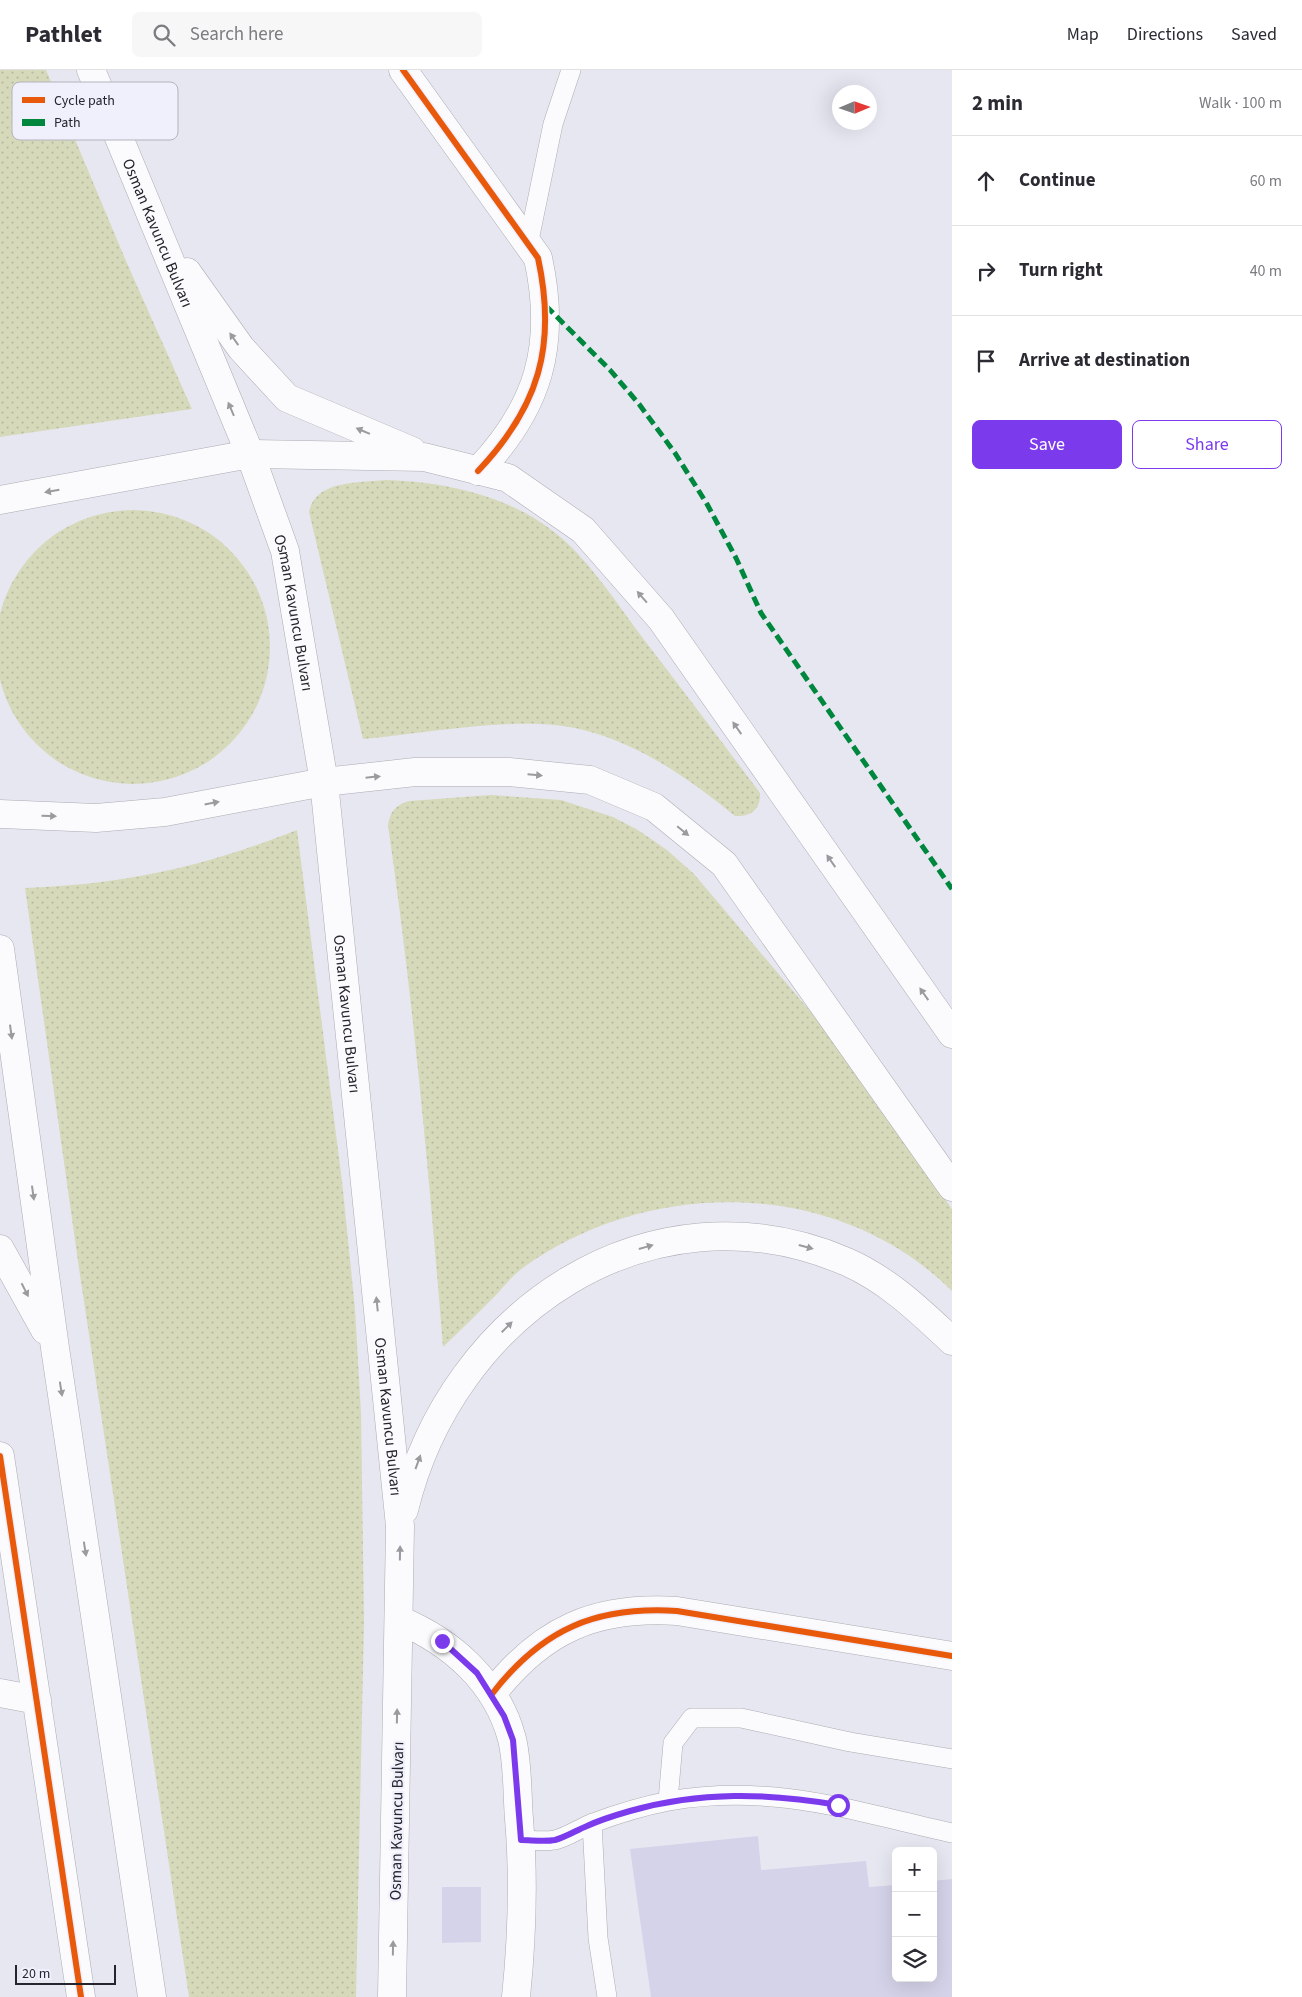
<!DOCTYPE html>
<html lang="en">
<head>
<meta charset="utf-8">
<style>
  body { margin:0; font-family:"Source Sans 3",sans-serif; background:#f7f7f7; color:#2b2b33 }
  .controls { position:absolute; right:15px; bottom:15px; display:grid; overflow:hidden; border-radius:8px; box-shadow:0 5px 20px #0002 }
  .controls button { width:45px; height:45px; display:grid; place-items:center; padding:0; border:0; border-bottom:1px solid #e1e1e2; background:#fff; color:#2b2b33; font:25px sans-serif }
  .compass { position:absolute; left:832px; top:15px; width:45px; height:45px; border-radius:50%; background:#fff; box-shadow:0 5px 20px #0002; rotate:88deg }
  .scale { position:absolute; left:15px; bottom:12px; width:101px; box-sizing:border-box; padding-left:5px; border:2px solid #25252d; border-top:0; font-size:14px; line-height:18px; white-space:nowrap; color:#25252d; -webkit-text-stroke:4px #f0f0fc; paint-order:stroke }
  .stop { position:absolute; width:15px; height:15px; margin:-11px; border:4px solid #7c3aed; border-radius:50%; background:#fff }
  .stop.end { background:#7c3aed; border-color:#fff; box-shadow:0 1px 5px #0008 }
  .list { margin:0; padding:0; list-style:none }
  h2 { display:flex; justify-content:space-between; align-items:center; height:65px; margin:0; padding:0 20px; font-size:21px }
  h2 small { font-size:16px; font-weight:400; color:#7c7c81 }
  .list li { display:grid; grid-template-columns:32px 1fr auto; gap:15px; align-items:center; box-sizing:border-box; height:90px; padding:0 20px; border-top:1px solid #e1e1e2 }
  .list b { display:block; font-size:19px; white-space:nowrap }
  .list em { font-size:16px; font-style:normal; color:#7c7c81 }
  .actions { display:flex; gap:10px; padding:15px 20px }
  .actions a { flex:1; padding:11px 0; border:1px solid #7c3aed; border-radius:8px; text-align:center; font-size:18px; color:#7c3aed }
  .actions .main { background:#7c3aed; color:#fff }
  .icon { flex:none; width:28px; height:28px; fill:none; stroke:currentColor; stroke-width:2; stroke-linecap:round; stroke-linejoin:round }
  .map { position:relative; flex:none; width:952px; height:1927px; overflow:hidden }
  header { display:flex; align-items:center; gap:30px; box-sizing:border-box; height:70px; padding:0 25px; background:#fff; border-bottom:1px solid #e1e1e2 }
  header strong { font-size:24px }
  nav { display:flex; gap:28px; margin-inline-start:auto; font-size:18px }
  .search { width:350px; height:45px; background:#f7f7f7; display:flex; align-items:center; gap:12px; box-sizing:border-box; padding:0 18px; border-radius:8px; color:#7c7c81; font-size:19px }
  main { display:flex }
  aside { flex:1; background:#fff }
  .map>svg:first-child { display:block }
  .grass { fill:url(#grass-dots) }
  .building { fill:#d5d3e9 }
  .lines { fill:none; stroke-linecap:round; stroke-linejoin:round }
  .service-casing { stroke:#ababb3; stroke-width:20 }
  .minor-casing { stroke:#ababb3; stroke-width:29 }
  .tertiary-casing { stroke:#ababb3; stroke-width:29 }
  .trunk-casing { stroke:#ababb3; stroke-width:29 }
  .service { stroke:#fbfbfd; stroke-width:19 }
  .minor { stroke:#fbfbfd; stroke-width:28 }
  .tertiary { stroke:#fbfbfd; stroke-width:28 }
  .trunk { stroke:#fbfbfd; stroke-width:28 }
  .quiet { stroke:#00873e; stroke-width:5; stroke-dasharray:10 5; stroke-linecap:butt }
  .cycleway-casing { stroke:#f0f0fc; stroke-width:9 }
  .cycleway { stroke:#e8590c; stroke-width:6 }
  .oneway { fill:#9b9b9f }
  .route { stroke:#7c3aed; stroke-width:6 }
  .labels { text-anchor:middle; stroke-width:4.5; stroke-linejoin:round; paint-order:stroke }
  .street-label { font-size:16px; fill:#25252d; stroke:#f0f0fc }
  .key { fill:#f0f0fc; stroke:#b3b3be; stroke-width:1 }
  .key-label { font-size:14px; fill:#25252d }
</style>
</head>
<body>
<header>
<strong>Pathlet</strong>
<div class="search"><svg class="icon" aria-label="search" viewBox="0 0 24 24"><circle cx="10" cy="10" r="6"/><path d="M15 15l6 6"/></svg>Search here</div>
<nav><a>Map</a><a>Directions</a><a>Saved</a></nav>
</header>
<main>
<div class="map">
<svg width="952" height="1927" viewBox="0 0 952 1927">
  <defs>
    <pattern id="grass-dots" width="8" height="8" patternUnits="userSpaceOnUse" patternTransform="scale(1.25)"><rect width="8" height="8" fill="#d7daba"/><path d="M2 2h.1M6 6h.1" fill="none" stroke="#b8bba0" stroke-width="1.8" stroke-linecap="round"/></pattern>
  </defs>
  <rect width="100%" height="100%" fill="#e7e7f2"/>
  <!-- grass -->
  <path class="grass" d="M0 0H46L126 191 192 339 0 367Z
    M385 410C455 412 529 430 578 484 603 511 623 542 645 571 684 622 722 672 760 723 761 739 751 747 735 746 680 701 614 656 540 654 481 652 421 664 363 669L309 442C315 410 358 413 385 410Z
    M-4 577a137 137 0 1 1 274 0a137 137 0 1 1-274 0Z
    M491 725 561 730 613 747 638 760 667 780 694 804 815 947 952 1139V1221C838 1108 651 1106 524 1197 514 1204 505 1215 497 1224 479 1242 461 1260 443 1277 429 1103 413 928 388 755 390 741 396 735 409 731Z
    M297 760 342 1111 355 1239 361 1343 364 1551 356 1927H189L80 1205 25 818C126 814 203 797 297 760Z"/>
  <!-- building -->
  <path class="building" d="M758 1766 761 1800 866 1791 869 1817 896 1815V1908H933V1811L952 1809V1927H651L630 1779Z
    M442 1817H481V1872L442 1873Z"/>
  <g class="lines">
    <defs>
      <path id="service" d="M528 175 553 54 571 0
        M668 1731 673 1673 692 1648H741L850 1672 952 1689
        M592 1753 598 1868 607 1927
        M521 1770C531 1770 544 1772 555 1770 568 1767 580 1758 593 1753 617 1744 643 1736 669 1731 774 1713 852 1741 952 1763"/>
      <path id="minor" d="M403 0 538 188C557 275 539 337 478 401
        M0 1386 81 1927
        M0 1623 37 1630"/>
      <path id="tertiary" d="M399 1550C452 1572 497 1612 512 1669 518 1693 517 1724 519 1749 524 1808 522 1868 516 1927
        M492 1624C542 1559 596 1536 677 1541L952 1586"/>
      <g id="trunk">
        <path id="s1" d="M91 0 250 384 285 481 324 712 400 1456 392 1927"/>
        <path d="M187 202 241 278 287 328 412 381"/>
        <path d="M0 430 250 384 424 387 508 408 583 460 661 549 952 964"/>
        <path d="M0 744 96 748 165 742 324 712 415 702H509L590 710 654 737 724 794 952 1117"/>
        <path d="M0 879 55 1278 152 1927"/>
        <path d="M0 1179 45 1260"/>
        <path d="M404 1440C451 1243 650 1107 847 1192 888 1210 920 1241 952 1271"/>
      </g>
    </defs>
    <!-- service casing -->
    <use href="#service" class="service-casing"/>
    <!-- minor casing -->
    <use href="#minor" class="minor-casing"/>
    <!-- tertiary casing -->
    <use href="#tertiary" class="tertiary-casing"/>
    <!-- trunk casing -->
    <use href="#trunk" class="trunk-casing"/>
    <!-- service -->
    <use href="#service" class="service"/>
    <!-- minor -->
    <use href="#minor" class="minor"/>
    <!-- tertiary -->
    <use href="#tertiary" class="tertiary"/>
    <!-- trunk -->
    <use href="#trunk" class="trunk"/>
    <!-- quiet -->
    <path class="quiet" d="M546 236 610 300 639 334 675 383 707 434 736 488 761 543 952 819"/>
    <defs>
      <path id="cycleway" d="M403 0 538 188C557 275 539 337 478 401
        M0 1386 81 1927
        M492 1624C542 1559 596 1536 677 1541L952 1586"/>
    </defs>
    <!-- cycleway casing -->
    <use href="#cycleway" class="cycleway-casing"/>
    <!-- cycleway -->
    <use href="#cycleway" class="cycleway"/>
  </g>
  <!-- one-way arrows -->
  <defs><path id="oneway-solid" d="M-6-.8H1V-3.2L6.5 0L1 3.2V.8H-6Z" transform="scale(1.25)"/></defs>
  <g class="oneway">
    <use href="#oneway-solid" transform="translate(234 269) rotate(-125)"/>
    <use href="#oneway-solid" transform="translate(231 339) rotate(-113)"/>
    <use href="#oneway-solid" transform="translate(363 361) rotate(-157)"/>
    <use href="#oneway-solid" transform="translate(52 421) rotate(170)"/>
    <use href="#oneway-solid" transform="translate(642 527) rotate(-131)"/>
    <use href="#oneway-solid" transform="translate(737 658) rotate(-125)"/>
    <use href="#oneway-solid" transform="translate(535 705) rotate(5)"/>
    <use href="#oneway-solid" transform="translate(373 707) rotate(-6)"/>
    <use href="#oneway-solid" transform="translate(212 733) rotate(-11)"/>
    <use href="#oneway-solid" transform="translate(49 746) rotate(2)"/>
    <use href="#oneway-solid" transform="translate(683 761) rotate(39)"/>
    <use href="#oneway-solid" transform="translate(831 791) rotate(-125)"/>
    <use href="#oneway-solid" transform="translate(924 924) rotate(-125)"/>
    <use href="#oneway-solid" transform="translate(11 962) rotate(82)"/>
    <use href="#oneway-solid" transform="translate(33 1123) rotate(82)"/>
    <use href="#oneway-solid" transform="translate(646 1177) rotate(-16)"/>
    <use href="#oneway-solid" transform="translate(806 1177) rotate(15)"/>
    <use href="#oneway-solid" transform="translate(25 1220) rotate(63)"/>
    <use href="#oneway-solid" transform="translate(377 1234) rotate(-96)"/>
    <use href="#oneway-solid" transform="translate(507 1257) rotate(-45)"/>
    <use href="#oneway-solid" transform="translate(61 1319) rotate(81)"/>
    <use href="#oneway-solid" transform="translate(418 1392) rotate(-70)"/>
    <use href="#oneway-solid" transform="translate(85 1479) rotate(81)"/>
    <use href="#oneway-solid" transform="translate(400 1483) rotate(-89)"/>
    <use href="#oneway-solid" transform="translate(397 1646) rotate(-89)"/>
    <use href="#oneway-solid" transform="translate(393 1878) rotate(-89)"/>
  </g>
  <g class="lines">
    <!-- route -->
    <path class="route" d="M442 1571 477 1603 504 1646 513 1670 521 1770C531 1770 545 1772 555 1770 566 1767 577 1760 587 1756 600 1750 616 1745 630 1741 700 1721 768 1723 838 1735"/>
  </g>
  <g class="labels">
    <!-- street labels -->
    <g class="street-label">
      <text dy="6" stroke="none"><textPath href="#s1" startOffset="176">Osman Kavuncu Bulvarı</textPath></text>
      <text dy="6" stroke="none"><textPath href="#s1" startOffset="581">Osman Kavuncu Bulvarı</textPath></text>
      <text dy="6" stroke="none"><textPath href="#s1" startOffset="986">Osman Kavuncu Bulvarı</textPath></text>
      <text dy="6" stroke="none"><textPath href="#s1" startOffset="1391">Osman Kavuncu Bulvarı</textPath></text>
      <text transform="translate(396 1751) rotate(-89)" y="6">Osman Kavuncu Bulvarı</text>
    </g>
  </g>
  <!-- legend -->
  <rect x="12" y="12" width="166" height="58" rx="8" class="key"/>
  <rect x="22" y="27" width="23" height="6" fill="#e8590c"/>
  <rect x="22" y="49" width="23" height="7" fill="#00873e"/>
  <g class="key-label">
    <text x="54" y="35">Cycle path</text>
    <text x="54" y="57">Path</text>
  </g>
</svg>
<div class="controls">
<button>+</button>
<button>−</button>
<button><svg class="icon" aria-label="layers" viewBox="0 0 24 24"><path d="M12 4l9 5-9 5-9-5zM3 14l9 5 9-5"/></svg></button>
</div>
<svg class="compass" viewBox="-18 -18 36 36"><path d="M0-13l5 13h-10z" fill="#e53935"/><path d="M0 13l5-13h-10z" fill="#7c7c81"/></svg>
<div class="scale">20 m</div>
<div class="stop" style="left:838px;top:1735px"></div>
<div class="stop end" style="left:442px;top:1571px"></div>
</div>
<aside>
<h2>2 min<small>Walk · 100 m</small></h2>
<ul class="list">
<li><svg class="icon" aria-label="ahead" viewBox="0 0 24 24"><path d="M12 20V5M6 11l6-6 6 6"/></svg><div><b>Continue</b></div><em>60 m</em></li>
<li><svg class="icon" aria-label="right" viewBox="0 0 24 24"><path d="M7 20v-9h11M14 6l5 5-5 5"/></svg><div><b>Turn right</b></div><em>40 m</em></li>
<li><svg class="icon" aria-label="arrive" viewBox="0 0 24 24"><path d="M6 21V4h12l-3 4 3 4H6"/></svg><div><b>Arrive at destination</b></div></li>
</ul>
<div class="actions"><a class="main">Save</a><a>Share</a></div>
</aside>
</main>
</body>
</html>
